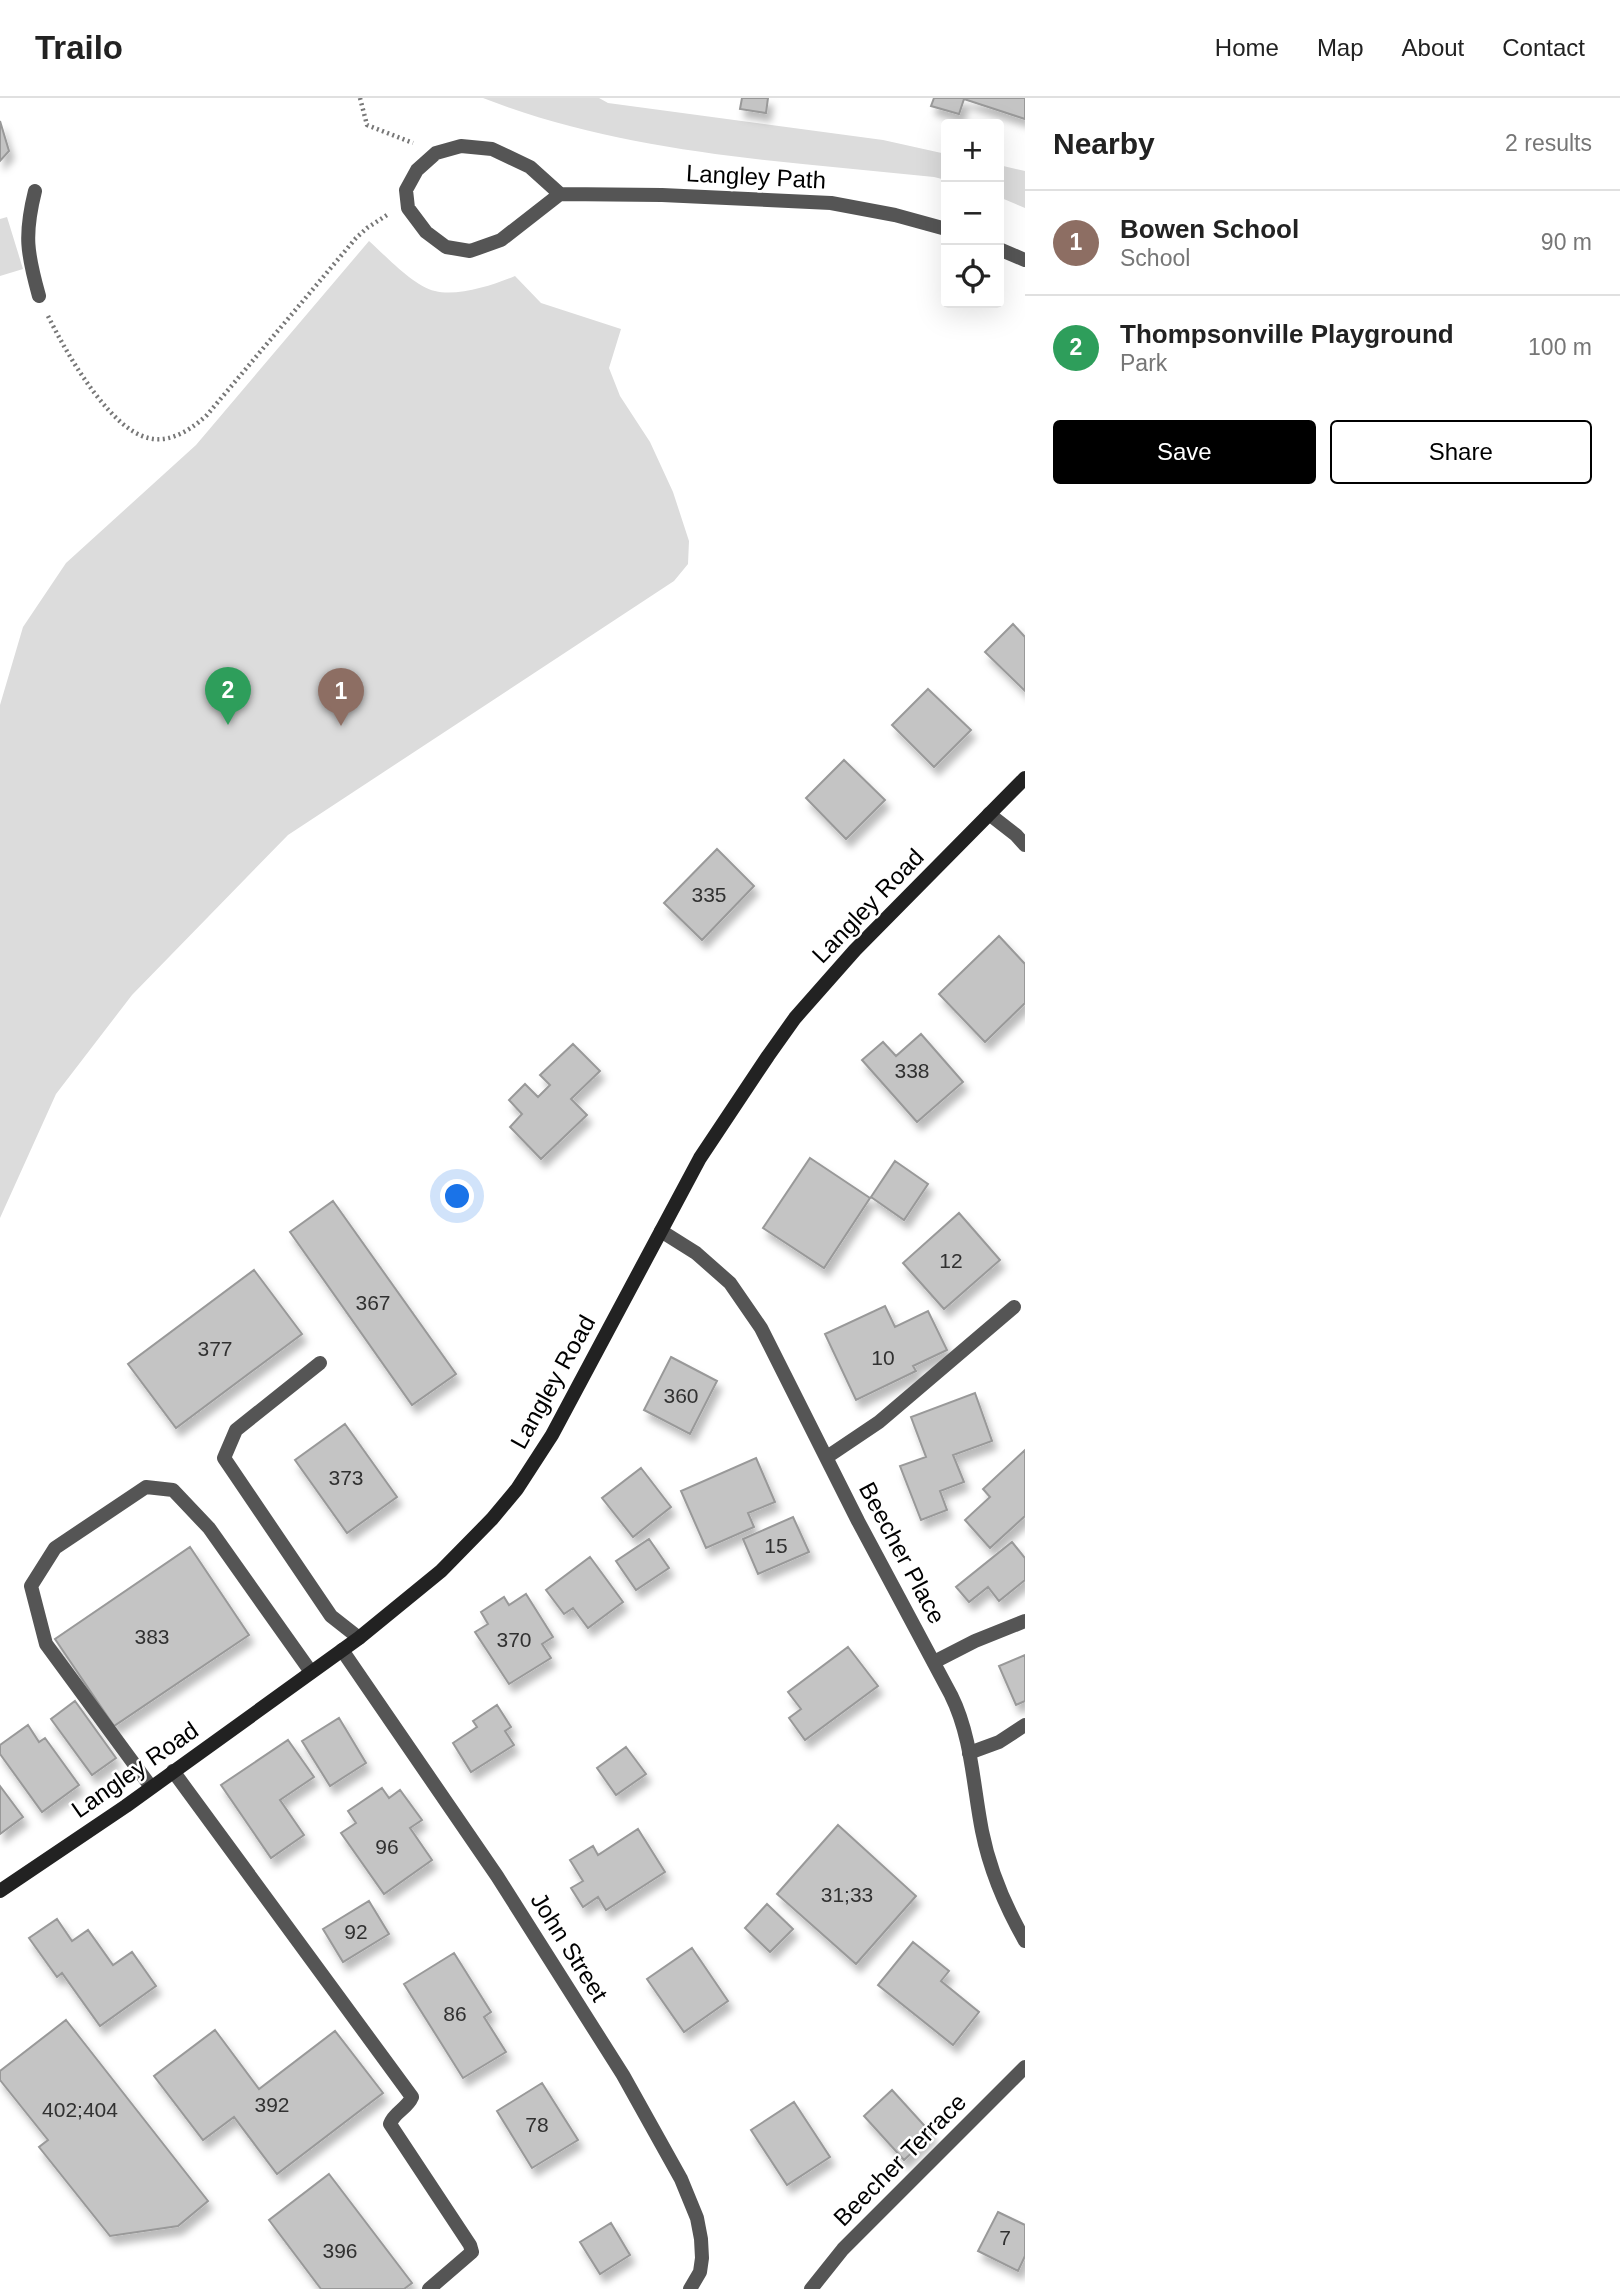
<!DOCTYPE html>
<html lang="en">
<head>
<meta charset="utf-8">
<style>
  body { margin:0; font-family:Arial,sans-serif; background:#f6f6f6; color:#222 }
  .controls { position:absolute; right:21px; top:21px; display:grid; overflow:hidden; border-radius:7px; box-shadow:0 7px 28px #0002 }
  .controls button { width:63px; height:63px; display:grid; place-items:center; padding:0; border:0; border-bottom:2px solid #e0e0e0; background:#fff; color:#222; font:35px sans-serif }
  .you { position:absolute; left:458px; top:1099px; width:24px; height:24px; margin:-18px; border:5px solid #fff; border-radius:50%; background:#1a73e8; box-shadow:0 0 0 10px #1a73e833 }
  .badge { display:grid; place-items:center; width:46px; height:46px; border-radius:50%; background:#000; color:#fff; font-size:23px; font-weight:700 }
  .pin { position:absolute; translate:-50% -58px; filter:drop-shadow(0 2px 4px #0008) }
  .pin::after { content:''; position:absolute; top:37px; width:24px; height:21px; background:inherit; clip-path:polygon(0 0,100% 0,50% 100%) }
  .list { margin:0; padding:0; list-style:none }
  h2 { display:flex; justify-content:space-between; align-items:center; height:91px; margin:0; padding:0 28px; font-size:30px }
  h2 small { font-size:23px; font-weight:400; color:#767676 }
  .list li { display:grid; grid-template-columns:46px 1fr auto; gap:21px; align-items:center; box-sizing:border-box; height:105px; padding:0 28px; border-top:2px solid #e0e0e0 }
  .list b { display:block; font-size:26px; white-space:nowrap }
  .list p { margin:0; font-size:23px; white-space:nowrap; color:#767676 }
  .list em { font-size:23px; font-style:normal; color:#767676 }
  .actions { display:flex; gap:14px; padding:21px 28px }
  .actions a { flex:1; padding:16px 0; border:2px solid #000; border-radius:7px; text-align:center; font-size:24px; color:#000 }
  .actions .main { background:#000; color:#fff }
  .icon { flex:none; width:38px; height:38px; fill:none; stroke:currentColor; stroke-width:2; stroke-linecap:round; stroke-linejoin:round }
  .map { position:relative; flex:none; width:1025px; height:2191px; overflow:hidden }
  header { display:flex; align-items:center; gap:42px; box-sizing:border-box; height:98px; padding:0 35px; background:#fff; border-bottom:2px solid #e0e0e0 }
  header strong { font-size:33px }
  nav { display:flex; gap:38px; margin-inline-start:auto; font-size:24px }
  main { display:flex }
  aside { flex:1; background:#fff }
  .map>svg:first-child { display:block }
  .green { fill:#dcdcdc }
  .building { fill:#c4c4c4; stroke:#999; stroke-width:2; filter:url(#shadow) }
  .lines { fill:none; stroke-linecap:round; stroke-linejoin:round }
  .path { stroke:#777; stroke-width:4.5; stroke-dasharray:2 3.5; stroke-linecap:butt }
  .lane { stroke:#555; stroke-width:14 }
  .street { stroke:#555; stroke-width:14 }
  .secondary { stroke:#222; stroke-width:14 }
  .labels { text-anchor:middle; stroke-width:5; stroke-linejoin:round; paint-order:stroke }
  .number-label { font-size:21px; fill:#313131 }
  .street-label { font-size:24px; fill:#000; stroke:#fff }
</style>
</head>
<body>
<header>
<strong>Trailo</strong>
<nav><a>Home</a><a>Map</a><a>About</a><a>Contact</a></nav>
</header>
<main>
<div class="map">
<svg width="1025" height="2191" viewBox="0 0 1025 2191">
  <defs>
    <filter id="shadow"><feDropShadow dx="4.5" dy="8" stdDeviation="3.5" flood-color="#0004"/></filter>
  </defs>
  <rect width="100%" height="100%" fill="#fff"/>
  <!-- green -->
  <path class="green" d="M483 0H599L608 5 883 42 946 56V82L934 79C782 63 627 56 483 0Z
    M999 67 1025 73V110L999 99Z
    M7 119 23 171 0 178V121Z
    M369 143C386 158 413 188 435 193 457 199 494 187 515 178L541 205 621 231 609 270 620 298 650 344 673 394 689 443 688 466 674 483 288 737 132 897 56 996 0 1120V607L23 529 66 465 196 347Z"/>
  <!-- building -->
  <path class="building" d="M742 0H768L766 15 740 11Z
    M934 0H1025V21L964 1 959 16 931 8Z
    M0 23 9 53 0 63Z
    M1013 526 1025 539V593L985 554Z
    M928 591 971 632 934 669 892 627Z
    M844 662 885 702 846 741 806 700Z
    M717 751 754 788 702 842 664 805Z
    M999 838 1025 866V905L985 944 939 896Z
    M921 936 963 984 917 1024 862 962 883 944 896 958Z
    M573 946 600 973 571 1001 587 1017 541 1061 510 1029 522 1016 509 1002 525 986 538 999 550 987 540 977Z
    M810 1060 870 1100 824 1170 763 1130Z
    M895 1063 928 1086 904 1122 871 1099Z
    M333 1103 456 1276 412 1307 290 1134Z
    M959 1115 1000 1162 944 1211 903 1165Z
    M254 1172 302 1236 176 1330 128 1266Z
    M885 1208 895 1229 928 1213 947 1252 913 1268 916 1273 856 1302 825 1236Z
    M671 1259 717 1283 690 1336 644 1312Z
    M975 1295 992 1343 953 1357 964 1384 940 1393 947 1412 921 1422 900 1368 926 1359 911 1319Z
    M345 1326 397 1399 347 1435 295 1362Z
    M1025 1352V1418L990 1450 965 1422 990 1399 983 1391Z
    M756 1360 775 1404 748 1415 754 1429 706 1450 681 1393Z
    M641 1370 671 1409 633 1439 602 1400Z
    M793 1419 809 1454 758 1476 743 1441Z
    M649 1441 669 1470 636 1492 616 1463Z
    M1012 1444 1025 1460V1482L999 1503 988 1489 969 1504 956 1489Z
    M190 1449 249 1537 114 1628 55 1541Z
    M590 1459 623 1504 588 1530 573 1510 564 1516 546 1492Z
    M526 1496 553 1539 542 1546 551 1560 509 1586 475 1534 488 1526 481 1514 504 1499 509 1507Z
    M848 1549 878 1588 805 1642 789 1620 801 1611 788 1594Z
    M1025 1557V1603L1016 1607 999 1568Z
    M75 1603 116 1660 92 1677 51 1621Z
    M497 1607 511 1629 505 1633 514 1647 471 1674 453 1645 477 1629 473 1623Z
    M339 1620 366 1665 330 1688 302 1643Z
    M28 1627 39 1644 45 1640 79 1687 42 1714 0 1656V1647Z
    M288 1642 314 1679 280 1702 304 1737 271 1760 221 1687Z
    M626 1649 646 1676 616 1697 597 1670Z
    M0 1688 23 1719 0 1736Z
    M382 1690 389 1700 400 1692 422 1722 410 1730 432 1762 384 1796 341 1735 356 1725 348 1713Z
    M838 1727 916 1798 856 1866 777 1796Z
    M638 1731 665 1774 606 1812 598 1799 583 1809 571 1790 583 1783 570 1762 593 1748 598 1757Z
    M369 1803 389 1836 343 1864 323 1831Z
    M767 1806 793 1831 770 1854 745 1830Z
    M57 1821 72 1843 88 1832 113 1867 132 1854 156 1888 100 1928 62 1875 57 1879 29 1840Z
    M913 1844 949 1873 941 1883 979 1914 953 1947 878 1887Z
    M692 1850 728 1903 684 1934 647 1881Z
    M454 1855 491 1914 484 1919 506 1954 463 1980 404 1886Z
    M66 1922 208 2103 178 2128 110 2138 39 2049 48 2042 0 1982V1973Z
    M215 1932 259 1991 335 1933 383 1995 277 2076 234 2019 203 2042 154 1978Z
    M542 1985 578 2042 532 2070 497 2013Z
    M892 1992 932 2036 904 2062 864 2018Z
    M794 2004 830 2059 787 2087 751 2032Z
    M329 2076 412 2185 404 2191H321L269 2122Z
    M998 2114 1025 2127V2158L1018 2173 978 2153Z
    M611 2125 630 2157 600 2176 580 2144Z"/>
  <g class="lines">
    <!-- path -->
    <path class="path" d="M360 0 367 27 413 45
      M48 218C62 246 77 272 96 297 131 341 160 360 207 317L356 140 367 130 387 117"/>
    <!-- lane -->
    <path class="lane" d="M35 93C24 137 27 155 39 198
      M320 1265 236 1332 224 1360 331 1518 359 1540
      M827 1359 879 1324 1014 1209
      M934 1564 975 1543 1025 1523
      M969 1655 999 1644 1025 1627
      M173 1673 412 1999C407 2011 394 2014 390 2026L470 2147 472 2154 429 2191
      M151 1689 46 1546 31 1488 55 1450 146 1389 173 1392 209 1430 311 1574"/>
    <!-- street -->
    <path class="street" d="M560 96 530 69 492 51 461 48 436 55 417 72 406 92 408 110 426 134 446 149 470 153 501 142 560 96 662 97 831 105 895 117 946 131
      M999 151 1025 162
      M989 716 1016 737 1025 747
      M661 1133 696 1155 730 1185 761 1230 858 1423 951 1597C972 1639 973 1688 982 1733 990 1773 1005 1808 1025 1843
      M342 1552 497 1778 623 1977 681 2081 697 2120 701 2141 702 2160 700 2174 690 2191
      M811 2191 843 2151 1025 1969"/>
    <!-- secondary -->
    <path class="secondary" d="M0 1793 126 1708 359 1540 441 1473 492 1421 517 1391 552 1337 700 1060 768 958 795 920 855 852 1025 680"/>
  </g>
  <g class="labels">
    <!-- number labels -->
    <g class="number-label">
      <text x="709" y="804">335</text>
      <text x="912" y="980">338</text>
      <text x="951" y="1170">12</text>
      <text x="373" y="1212">367</text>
      <text x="215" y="1258">377</text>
      <text x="883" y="1267">10</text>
      <text x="681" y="1305">360</text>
      <text x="346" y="1387">373</text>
      <text x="776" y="1455">15</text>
      <text x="152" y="1546">383</text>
      <text x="514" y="1549">370</text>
      <text x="387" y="1756">96</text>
      <text x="847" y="1804">31;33</text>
      <text x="356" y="1841">92</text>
      <text x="455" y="1923">86</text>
      <text x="272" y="2014">392</text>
      <text x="80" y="2019">402;404</text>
      <text x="537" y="2034">78</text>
      <text x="1005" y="2147">7</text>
      <text x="340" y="2160">396</text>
    </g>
    <!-- street labels -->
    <g class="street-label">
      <text transform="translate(756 79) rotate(3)" y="8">Langley Path</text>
      <text transform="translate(868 808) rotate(-46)" y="8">Langley Road</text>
      <text transform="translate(553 1284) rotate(-61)" y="8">Langley Road</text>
      <text transform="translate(902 1455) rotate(62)" y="8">Beecher Place</text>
      <text transform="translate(135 1672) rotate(-35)" y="8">Langley Road</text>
      <text transform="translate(569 1849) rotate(58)" y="8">John Street</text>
      <text transform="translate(900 2062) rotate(-45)" y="8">Beecher Terrace</text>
    </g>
  </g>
</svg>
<div class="controls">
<button>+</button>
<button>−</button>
<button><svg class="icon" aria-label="locate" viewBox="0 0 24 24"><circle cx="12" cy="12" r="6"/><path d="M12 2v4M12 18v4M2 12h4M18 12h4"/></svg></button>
</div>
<div class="you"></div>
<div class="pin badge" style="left:341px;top:628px;background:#8d6e63">1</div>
<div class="pin badge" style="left:228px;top:627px;background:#2e9e5b">2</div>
</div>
<aside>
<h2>Nearby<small>2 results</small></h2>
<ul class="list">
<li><span class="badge" style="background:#8d6e63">1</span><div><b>Bowen School</b><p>School</p></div><em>90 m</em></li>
<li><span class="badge" style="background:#2e9e5b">2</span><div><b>Thompsonville Playground</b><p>Park</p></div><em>100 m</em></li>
</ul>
<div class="actions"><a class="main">Save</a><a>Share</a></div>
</aside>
</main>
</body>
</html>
